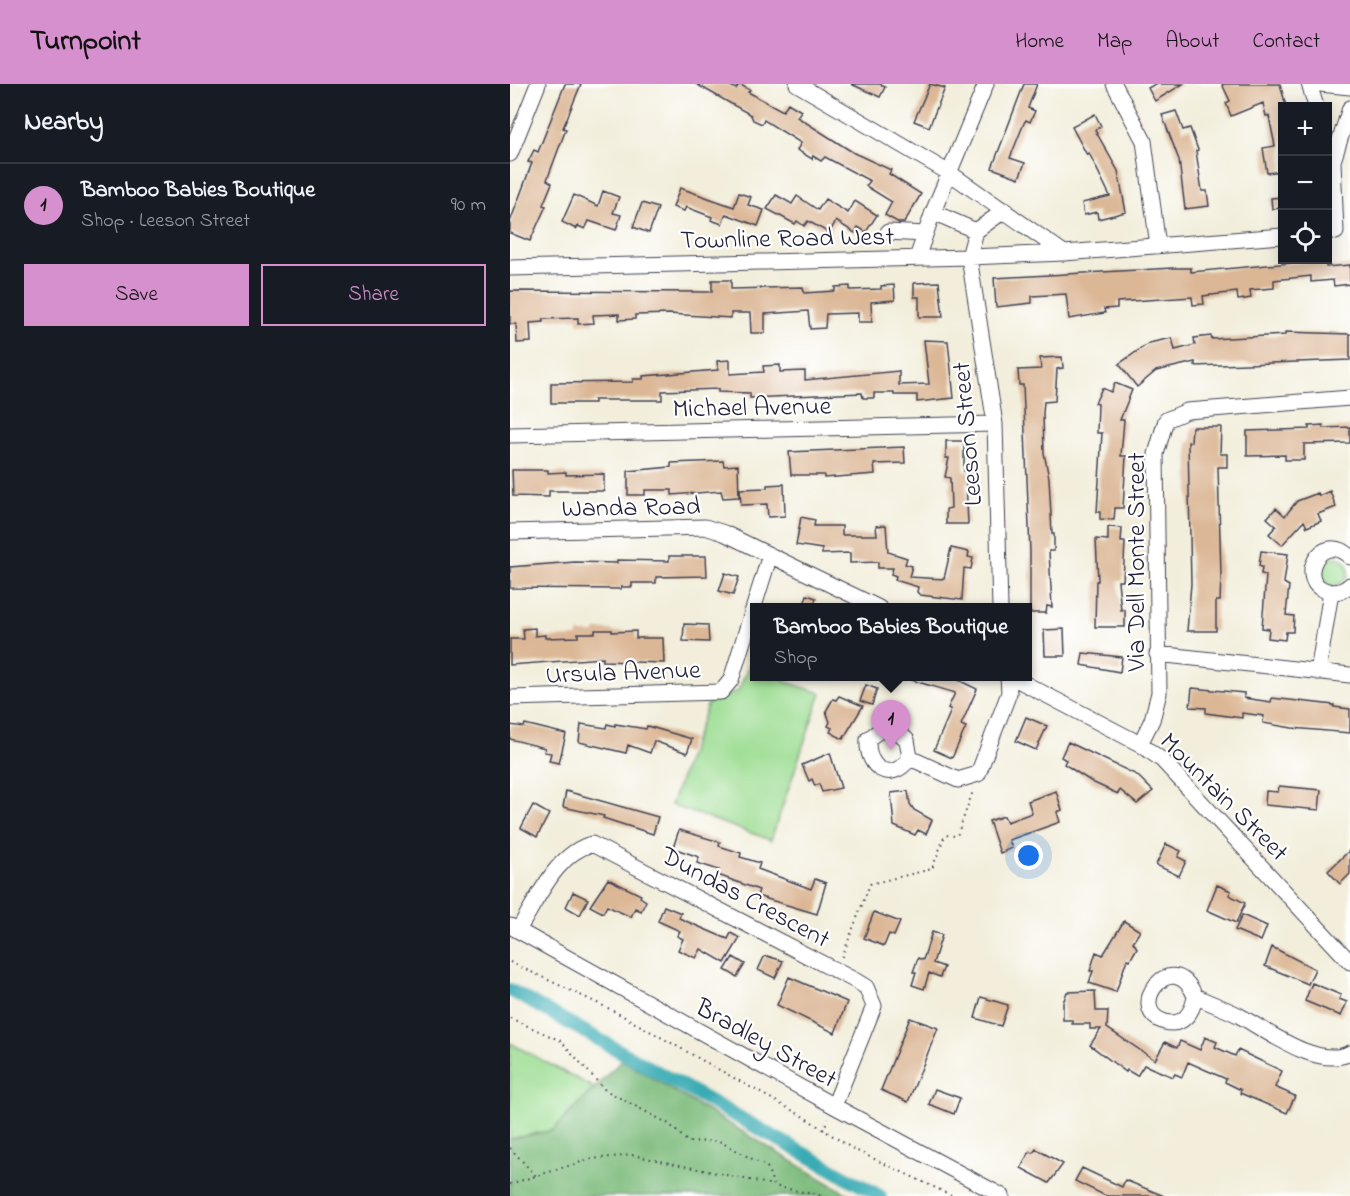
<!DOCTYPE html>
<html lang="en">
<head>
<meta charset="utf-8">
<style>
  body { margin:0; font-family:"Indie Flower",sans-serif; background:#242831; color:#f1f3f6 }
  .controls { position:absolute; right:18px; top:18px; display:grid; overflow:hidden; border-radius:0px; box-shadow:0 3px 15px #0003 }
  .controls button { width:54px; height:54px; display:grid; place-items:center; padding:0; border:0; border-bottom:2px solid #363941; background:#171b24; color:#f1f3f6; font:30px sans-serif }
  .you { position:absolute; left:519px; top:772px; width:21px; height:21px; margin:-15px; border:4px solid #fff; border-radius:50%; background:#1a73e8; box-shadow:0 0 0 9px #1a73e833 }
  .badge { display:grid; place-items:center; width:39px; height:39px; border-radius:50%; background:#d690ce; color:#111; font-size:20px; font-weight:700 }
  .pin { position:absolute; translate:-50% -50px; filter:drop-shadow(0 2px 3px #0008) }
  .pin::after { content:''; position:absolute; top:32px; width:21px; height:18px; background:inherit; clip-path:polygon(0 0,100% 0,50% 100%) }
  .popup { position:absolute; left:240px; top:519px; width:282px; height:78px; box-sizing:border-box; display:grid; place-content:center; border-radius:0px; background:#171b24; filter:drop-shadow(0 2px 4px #0005); font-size:20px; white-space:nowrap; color:#9ea1a6 }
  .popup b { font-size:22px; color:#f1f3f6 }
  .popup::after { content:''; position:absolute; left:50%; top:100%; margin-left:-12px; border:12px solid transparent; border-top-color:#171b24 }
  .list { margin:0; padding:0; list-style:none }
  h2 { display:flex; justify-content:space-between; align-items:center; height:78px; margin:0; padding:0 24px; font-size:26px }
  h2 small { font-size:20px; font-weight:400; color:#9ea1a6 }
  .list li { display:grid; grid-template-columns:39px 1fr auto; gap:18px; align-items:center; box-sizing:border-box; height:84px; padding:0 24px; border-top:2px solid #363941 }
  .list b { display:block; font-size:22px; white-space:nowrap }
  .list p { margin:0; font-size:20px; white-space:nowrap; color:#9ea1a6 }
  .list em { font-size:20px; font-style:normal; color:#9ea1a6 }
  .actions { display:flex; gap:12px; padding:18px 24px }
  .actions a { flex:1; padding:14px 0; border:2px solid #d690ce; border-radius:0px; text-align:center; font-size:21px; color:#d690ce }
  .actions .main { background:#d690ce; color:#111 }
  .icon { flex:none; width:33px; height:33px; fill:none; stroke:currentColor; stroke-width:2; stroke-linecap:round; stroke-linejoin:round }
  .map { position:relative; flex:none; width:840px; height:1112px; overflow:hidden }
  header { display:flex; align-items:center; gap:36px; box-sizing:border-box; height:84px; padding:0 30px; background:#d690ce; color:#111 }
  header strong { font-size:28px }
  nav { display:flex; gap:33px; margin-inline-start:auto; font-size:21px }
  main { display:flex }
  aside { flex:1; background:#171b24 }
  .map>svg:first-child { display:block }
  .green { fill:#9ddd93; stroke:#608067; stroke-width:1.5 }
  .forest { fill:#7ebc7d; stroke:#506f5c; stroke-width:1.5 }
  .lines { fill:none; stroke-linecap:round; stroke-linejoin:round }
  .canal { stroke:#39abb4; stroke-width:14 }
  .building { fill:#dcb796 }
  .minor-casing { stroke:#414153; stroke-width:17 }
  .path { stroke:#414153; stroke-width:2; stroke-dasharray:1.5 4.5; stroke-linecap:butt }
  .minor { stroke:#fff; stroke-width:15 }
  .labels { text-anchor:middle; stroke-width:4.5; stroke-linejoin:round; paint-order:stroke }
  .street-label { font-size:26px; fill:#22223b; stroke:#fff }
</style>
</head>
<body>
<header>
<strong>Turnpoint</strong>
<nav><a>Home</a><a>Map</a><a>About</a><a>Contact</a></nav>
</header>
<main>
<aside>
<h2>Nearby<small></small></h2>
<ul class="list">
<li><span class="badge">1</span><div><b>Bamboo Babies Boutique</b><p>Shop · Leeson Street</p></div><em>90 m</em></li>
</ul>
<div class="actions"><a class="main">Save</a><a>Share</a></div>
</aside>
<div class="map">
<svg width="840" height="1112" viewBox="0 0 840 1112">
  <rect width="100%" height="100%" fill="#fff"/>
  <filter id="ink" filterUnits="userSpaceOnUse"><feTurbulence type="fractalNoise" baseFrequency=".0167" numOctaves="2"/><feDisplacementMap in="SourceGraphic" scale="12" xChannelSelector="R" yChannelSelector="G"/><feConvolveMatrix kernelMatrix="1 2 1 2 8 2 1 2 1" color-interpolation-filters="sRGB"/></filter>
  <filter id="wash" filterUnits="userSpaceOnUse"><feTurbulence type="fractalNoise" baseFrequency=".008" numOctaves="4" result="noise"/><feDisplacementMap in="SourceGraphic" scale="24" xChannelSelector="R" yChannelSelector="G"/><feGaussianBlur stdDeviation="1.35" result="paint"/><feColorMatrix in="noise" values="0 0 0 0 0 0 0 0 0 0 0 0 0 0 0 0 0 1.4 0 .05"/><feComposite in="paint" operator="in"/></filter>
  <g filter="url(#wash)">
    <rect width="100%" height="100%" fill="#f2eedb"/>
    <!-- green -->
    <path class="green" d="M810 487a14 14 0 1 1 28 0a14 14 0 1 1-28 0Z
      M240 580 244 582V592L275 593 273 597 311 609 261 756 161 721 198 619 228 607Z
      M0 959 84 1004 43 1046 0 1055Z"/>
    <!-- forest -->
    <path class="forest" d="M112 976 341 1112H0V1055L43 1046Z"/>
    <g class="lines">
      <!-- canal -->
      <path class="canal" d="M0 906 370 1112"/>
    </g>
    <g id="blocks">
      <!-- building -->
      <path class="building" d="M55 0H71L53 44 56 45 37 96 42 99 33 121 36 122 20 157 0 149V138L22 79 18 78 24 66 28 68Z
        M186 0H217L226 5 229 0 240 6 238 8 273 27 278 19 291 27 287 33 344 69 381 86 379 90 411 110 394 139H389L375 131 382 118 356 102 360 97 315 73 311 77 303 72 302 75 287 66 291 59 254 36 252 40 243 36 241 31Z
        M341 0H370L375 3 370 13Z
        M420 0 435 4 419 43 404 37Z
        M514 0H527L518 24 525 27 520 38 516 36 514 39 500 74 515 79 509 94 482 84Z
        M645 0H673L645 17 638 4Z
        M712 0H770L776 22H772V87L757 89 753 64 765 62 759 32H756L753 19 721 32 716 19 720 17Z
        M666 27 673 46 680 44 688 66 686 67 692 107H697L699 122 675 125 669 76 652 31Z
        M585 30 591 42 585 46 608 87 616 128 588 135 587 128 574 131 572 119 600 112 579 69 577 71 562 43Z
        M170 104 224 123 229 109 241 113 238 121 254 126 248 142 216 130 212 140 201 136 202 133 176 123 174 127 163 123Z
        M93 107 109 113 103 129 111 131 106 146 79 137 75 145 68 142 66 145 52 138 64 111 88 122Z
        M266 111 282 120 287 112 308 126 315 115 338 129 345 117 367 131 356 148 348 143 345 149 326 137 319 149 298 137 294 142 287 137 285 140 257 125Z
        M772 113V124L762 125 761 114Z
        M132 119 148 124 139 149 123 143Z
        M815 176 816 183 840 181V200L824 202 823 196 801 198V192L764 196V204L740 206 741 214 728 216 727 208 693 212 694 220 683 221 682 213 607 218V224L594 225 595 229 559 235 556 210 522 212V219L486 223 484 194 663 184H681V188Z
        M202 196H221V205L293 203 294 209 325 207V203L340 202V206L371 205V202L384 201 385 216 361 218 362 238H348V229L316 230 315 244 300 245 298 227 255 230V249H241L240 229H221V234L159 230 125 231V235L109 236V230L83 231 84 239 68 240V234L33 235V238L20 239 21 258 7 259 6 240H0V207L202 208Z
        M429 198 433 233H409V213H404V199Z
        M775 248 840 250V276L685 282V278L646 287 627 303 609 280 639 259 662 254 665 266 685 261 684 254 701 252 702 255 775 251Z
        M414 256 438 257 444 314 407 318V311H384V309H364V314H353L352 309 240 314V309L208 308V305L152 307V316H84V319H41V299L123 298V295H133V292L208 286 207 277 220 276V290L254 288 253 282 270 281V288L295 287V296L389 287V301L419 300Z
        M552 273 553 284 547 285 545 317 534 318 533 329 534 369 539 394 542 450H544V467H539L542 523 537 522 536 529H520V467L513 301H509L508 286 531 285 530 274Z
        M605 299 622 306 610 336H614L611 372H616L613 424H605L604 436 590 435V428H587L592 349H587L588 320 585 319 592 304 601 308Z
        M813 341V344L840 343V359L794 360V376H775V371L737 372V347L799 345V342Z
        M682 343H711L710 370H717V383H708L711 491 710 517H706V547H677L681 500 678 358H681Z
        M436 357H454V387L462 388 460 398 456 397 458 440H436V425L441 424 440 394 435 393 439 374H436Z
        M394 363 395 379 364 380 365 390 314 394V391H281L279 368Z
        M213 377 214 382 228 381 229 413 213 414 211 407 162 411V406H135V411H118V387L161 383V379Z
        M2 386H38V389L56 388V391L94 390V407H39V413L3 412Z
        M274 400 275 432 258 433 257 420 231 421 230 405 257 404V401Z
        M820 407 826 423 808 430 811 437 797 443 794 437 772 461 759 450 766 442 757 434 766 424 775 432 787 417 808 409 809 412Z
        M291 433 305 436 304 442H332V451H367L366 442 376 441 378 468 397 474 395 480 402 482 399 493 434 495 441 464 459 468 458 473 463 474 461 485 454 484 452 516 410 511 407 508 408 503 385 496 386 492 381 490 383 484H368V478L340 479V469L312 470V465L286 461Z
        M598 443 612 444 611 458H615L613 497H608L611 526H615V543H585L586 497H588L586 455 598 456Z
        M751 467 778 470 774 499 779 502 776 531 784 532 783 548H776L775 556 758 554 759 545 752 544 756 491 751 490 752 483 749 482Z
        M159 472H196L197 492 146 493V499H122V503H111V505L0 504V483L65 478 107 479V476L159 477Z
        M215 489 229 493 223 511 209 507Z
        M297 511 306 514 303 524H293Z
        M174 540 198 541 199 558 173 557Z
        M25 544V552L35 551V554L68 553V549H85V546H102V548L126 547V554H153L154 579 93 577V574L0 581V555H14L13 545Z
        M554 545 555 572H535L534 546Z
        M573 569 612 573 610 588 571 581Z
        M399 592H440L467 605 451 641 456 643 442 674 424 666 439 631 441 625 438 624 445 609 398 595Z
        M356 601 367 605 362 621 350 617Z
        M682 604 734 609V614L761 618 762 614 824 621V623L840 625V649L782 644 753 639 754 632 732 629V634L696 629V624L680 623Z
        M329 612 353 622 333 655 320 648 322 644 318 642 320 638 316 627 323 615 326 616Z
        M516 633 537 642 526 666 506 657Z
        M15 640 56 650 49 679 39 677 41 669 34 668 35 664 0 655V641L14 643Z
        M71 640 96 644 97 640 105 642V640L136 645 137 642 182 655 177 669 144 657 140 669 118 661 116 669 69 658Z
        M558 658 627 691 643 707 627 720 610 706 608 710 582 698 554 680 556 676 551 673Z
        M320 669 331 704 312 708 309 700 305 702 302 695 299 697 292 681Z
        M769 702 811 706 809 726 755 721 756 707 768 708Z
        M56 707 148 733 143 750 93 734 94 732 53 723Z
        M398 707 400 720 404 726 422 736 416 750 408 746 405 751 384 742 381 709Z
        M546 707 552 726 547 728 550 738 499 756 502 764 490 769 479 737 494 732 497 738 522 729 518 717Z
        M23 721 39 730 27 753 11 744Z
        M169 746 210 758 209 762 231 769 230 773 250 779 248 785 301 805 305 795 316 799 307 830 247 812 249 806 208 791 209 786 187 779 189 773 163 764Z
        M656 760 671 767 668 773 676 777 669 792 646 781Z
        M840 766V790L830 800 818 787Z
        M98 795 131 811 130 813 136 817 131 827 125 824 121 833 97 822 93 829 80 822Z
        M707 801 721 807 719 811 735 819 726 839 697 826Z
        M63 808 78 815 70 831 56 823Z
        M154 822 171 829 169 834 208 851 218 855 221 849 230 854 215 879 191 865 186 874 168 866 173 855 167 852 170 847 148 837Z
        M364 828 390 838 384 852 379 850 374 862 354 854Z
        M732 831 757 842 751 857 725 846Z
        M614 837 630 847 623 858 627 864 620 876 617 875 606 908 579 899 583 887H580L586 868 593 871Z
        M422 848 432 851 423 879 434 883 430 893 419 889 414 905 402 901 406 888H403L408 874 413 876Z
        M762 863 805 885 798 900 755 882Z
        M257 872 273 877 265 894 248 886 254 873Z
        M223 873 235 880 227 893 215 886Z
        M279 893 337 918 325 949 267 921Z
        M802 899 831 911 829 915 837 918 831 932 795 917Z
        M585 907 586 927H598L597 944 645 976 655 958 667 964 670 957 690 966 695 953 707 958 705 963 725 972 728 966 772 987 765 1003 785 1012 777 1029 730 1009 731 1006 715 998 716 995 678 978 672 993 665 990 663 993 634 981 627 992 617 986 616 988 580 961 591 945H580V940H562V936H553V919L557 908Z
        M471 913 498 921 491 942 465 934Z
        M400 934 428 944 398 1018 371 1006Z
        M425 1005 450 1014 444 1030 419 1020Z
        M526 1065 553 1080 539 1099 511 1084 520 1067 523 1069Z
        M572 1084 612 1103 615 1096 654 1112H596L565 1097Z"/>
    </g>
  </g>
  <g filter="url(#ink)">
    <use href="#blocks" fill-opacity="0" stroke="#414153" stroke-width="1.5"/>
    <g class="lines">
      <defs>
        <path id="minor" d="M287 0 441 90 554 169
          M604 0 634 57 648 162
          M799 0 806 22
          M810 0 840 3
          M818 60 823 77 826 148
          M0 70 28 0
          M823 77 840 24
          M423 128 476 0
          M378 148 415 150
          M407 174 423 128 466 147
          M0 184 459 173 554 169 772 152
          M0 351 485 340
          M0 448 195 443 214 449 369 524
          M840 473C810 444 784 500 818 507 827 509 834 507 840 501
          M490 524 485 340 459 173 466 147 495 126
          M647 570 840 591
          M808 588 821 508
          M500 592 630 660 652 676 840 878
          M0 614 211 608 221 596 260 471
          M386 646 397 656 400 674C381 700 356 685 358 655L369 647Z
          M630 660 642 636 649 609 646 370 656 336 677 327 840 314
          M400 674 448 696 468 690 499 609 498 592
          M0 842 324 1022 492 1112
          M8 846C27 817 46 769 82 760L346 897 356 903 364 922 324 1022
          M685 912C683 928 673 943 655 938 614 926 662 860 685 912 699 919 714 924 728 931 756 946 808 986 840 969"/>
      </defs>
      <!-- minor casing -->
      <use href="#minor" class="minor-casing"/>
      <!-- path -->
      <path class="path" d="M332 873 360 800 422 785 435 751 447 752 463 707
        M0 878 102 926 294 1033 343 1065 443 1112
        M0 934 51 957 95 1006 159 1040 178 1058 209 1057 257 1083 264 1102 311 1112
        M313 1046 318 1035
        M0 1064 26 1092
        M0 1100 81 1075 122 1071 263 1101"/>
      <!-- minor -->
      <use href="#minor" class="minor"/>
    </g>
  </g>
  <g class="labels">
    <!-- street labels -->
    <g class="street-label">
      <text transform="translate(277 153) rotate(-1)" y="9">Townline Road West</text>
      <text transform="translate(242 322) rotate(-1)" y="9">Michael Avenue</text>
      <text transform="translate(456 350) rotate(-95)" y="9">Leeson Street</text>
      <text transform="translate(121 422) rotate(-1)" y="9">Wanda Road</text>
      <text transform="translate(625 478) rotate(-90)" y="9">Via Dell Monte Street</text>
      <text transform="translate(113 587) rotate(-2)" y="9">Ursula Avenue</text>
      <text transform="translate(715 712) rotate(45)" y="9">Mountain Street</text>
      <text transform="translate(236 812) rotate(28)" y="9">Dundas Crescent</text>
      <text transform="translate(257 958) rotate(29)" y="9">Bradley Street</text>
    </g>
  </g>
</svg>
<div class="controls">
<button>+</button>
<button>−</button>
<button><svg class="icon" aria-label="locate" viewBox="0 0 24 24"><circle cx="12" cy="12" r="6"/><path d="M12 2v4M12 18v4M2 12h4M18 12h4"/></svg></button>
</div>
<div class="you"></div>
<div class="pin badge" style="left:381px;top:666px">1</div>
<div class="popup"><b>Bamboo Babies Boutique</b>Shop</div>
</div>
</main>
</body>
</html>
